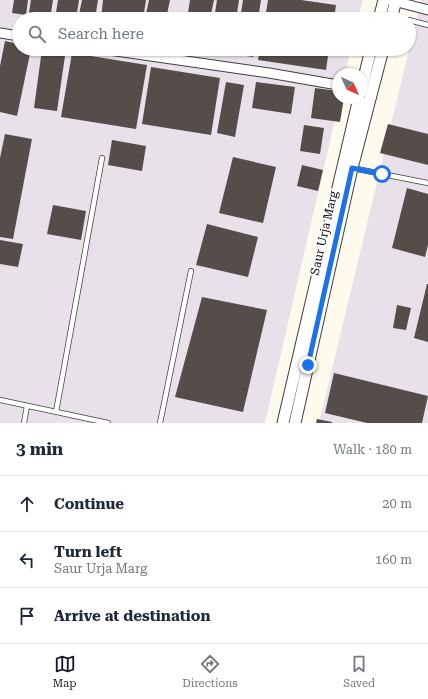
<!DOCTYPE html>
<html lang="en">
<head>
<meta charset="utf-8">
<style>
  body { margin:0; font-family:"Roboto Serif",serif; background:#f6f6f7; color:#1f2937 }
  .compass { position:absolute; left:332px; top:68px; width:36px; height:36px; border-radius:50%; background:#fff; box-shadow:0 1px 3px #0004; rotate:135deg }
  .stop { position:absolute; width:12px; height:12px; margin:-9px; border:3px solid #1a73e8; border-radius:50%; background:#fff }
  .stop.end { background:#1a73e8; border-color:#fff; box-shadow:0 1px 4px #0008 }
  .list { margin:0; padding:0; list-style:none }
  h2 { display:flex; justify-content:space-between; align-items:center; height:52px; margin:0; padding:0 16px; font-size:17px }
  h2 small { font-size:13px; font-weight:400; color:#747a83 }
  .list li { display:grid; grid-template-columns:26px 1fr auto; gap:12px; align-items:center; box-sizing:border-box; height:56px; padding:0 16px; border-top:1px solid #e0e1e3 }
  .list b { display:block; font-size:15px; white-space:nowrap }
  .list p { margin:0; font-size:13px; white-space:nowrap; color:#747a83 }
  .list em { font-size:13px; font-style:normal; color:#747a83 }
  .icon { flex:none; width:22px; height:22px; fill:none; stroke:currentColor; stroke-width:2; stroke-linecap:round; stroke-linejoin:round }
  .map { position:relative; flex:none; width:428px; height:423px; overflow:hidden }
  .search { position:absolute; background:#fff; box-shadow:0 1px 3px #0004; left:12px; right:12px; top:12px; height:44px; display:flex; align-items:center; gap:10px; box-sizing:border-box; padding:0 14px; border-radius:22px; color:#747a83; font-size:15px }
  .sheet { height:220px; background:#fff }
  nav { display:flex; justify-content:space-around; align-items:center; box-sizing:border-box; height:56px; border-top:1px solid #e0e1e3; background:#fff; font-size:11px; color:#747a83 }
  nav a { display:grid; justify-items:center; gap:2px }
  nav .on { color:#111827 }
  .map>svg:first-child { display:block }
  .industrial { fill:#e9e1ea }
  .building { fill:#544d49 }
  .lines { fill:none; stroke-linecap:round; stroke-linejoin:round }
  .service-casing { stroke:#3f3f3f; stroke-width:6 }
  .minor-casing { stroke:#3f3f3f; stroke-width:11 }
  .tertiary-casing { stroke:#3f3f3f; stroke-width:13 }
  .service { stroke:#fff; stroke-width:4.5 }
  .minor { stroke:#fff; stroke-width:9 }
  .tertiary { stroke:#fff; stroke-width:11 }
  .route { stroke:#1a73e8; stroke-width:5 }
  .labels { text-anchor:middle; stroke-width:4; stroke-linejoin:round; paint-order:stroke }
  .street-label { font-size:12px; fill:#0c0c0c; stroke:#fff }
</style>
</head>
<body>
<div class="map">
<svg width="428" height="423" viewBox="0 0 428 423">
  <rect width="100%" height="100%" fill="#fefaed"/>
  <!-- industrial -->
  <path class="industrial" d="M0 0H363L358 19H19V49H351L345 74H338V98H340L265 423H0Z
    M421 0H428V423H319Z"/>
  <!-- building -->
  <path class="building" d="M14 0H28L26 15 12 13Z
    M31 0H53L50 19H28Z
    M58 0H79L76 19H55Z
    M82 0H98L95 19H78Z
    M103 0H146L143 19H101Z
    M149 0H170L166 19H145Z
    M190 0H214L210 19H187Z
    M217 0H239L236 19H214Z
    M243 0H261L258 19H240Z
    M268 0H301L336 5 334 19H265Z
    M5 41 19 44V49H31L17 116 0 112V66Z
    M42 49H66L57 111 34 108Z
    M209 49H232L231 54 209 51Z
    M236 49H254L253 57 235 54Z
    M260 49H329L326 70 258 60Z
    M72 53 147 65 136 129 61 117Z
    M151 67 220 78 211 135 142 124Z
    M226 82 244 85 235 137 217 133Z
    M256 82 295 87 291 114 252 108Z
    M315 88 338 91V98H344L340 122 311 118Z
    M388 124 428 134V165L380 153Z
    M304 125 324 128 320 154 300 151Z
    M5 134 32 139 13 239 0 237V158Z
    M112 140 146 146 142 171 108 165Z
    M233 157 276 167 263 223 219 213Z
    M302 165 323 170 318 191 297 186Z
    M407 188 428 194V245L425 257 392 248Z
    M53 205 86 211 81 240 47 234Z
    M207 224 258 237 248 277 196 265Z
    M0 240 23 244 18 267 0 264Z
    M427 284H428V342L414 338Z
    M202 297 267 310 243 412 175 397Z
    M397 305 411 308 406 330 393 328Z
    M334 373 428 396 422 423H367L325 413Z
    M317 419 332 422V423H316Z"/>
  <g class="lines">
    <defs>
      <path id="service" d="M392 16 404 19
        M409 20 428 25
        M352 168 428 183
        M0 400 108 423
        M56 412 102 158
        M24 423 27 406
        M160 423 191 271"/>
      <path id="minor" d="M390 0 428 10
        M0 33 19 36
        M102 49 269 73 338 85"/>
      <path id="tertiary" d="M379 19 384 0
        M391 19 396 0
        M362 86 371 49
        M283 423 359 98
        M295 423 352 168 383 49"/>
    </defs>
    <!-- service casing -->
    <use href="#service" class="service-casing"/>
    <!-- minor casing -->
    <use href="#minor" class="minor-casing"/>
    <!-- tertiary casing -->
    <use href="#tertiary" class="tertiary-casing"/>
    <!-- service -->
    <use href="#service" class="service"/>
    <!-- minor -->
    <use href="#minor" class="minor"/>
    <!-- tertiary -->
    <use href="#tertiary" class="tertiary"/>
  </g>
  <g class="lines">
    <!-- route -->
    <path class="route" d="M308 365 352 168 382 174"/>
  </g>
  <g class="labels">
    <!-- street labels -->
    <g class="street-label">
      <text transform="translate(324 233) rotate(-77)" y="4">Saur Urja Marg</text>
    </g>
  </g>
</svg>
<svg class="compass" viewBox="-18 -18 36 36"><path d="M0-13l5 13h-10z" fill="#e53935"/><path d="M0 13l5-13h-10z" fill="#747a83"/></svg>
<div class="stop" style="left:382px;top:174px"></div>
<div class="stop end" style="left:308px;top:365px"></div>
<div class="search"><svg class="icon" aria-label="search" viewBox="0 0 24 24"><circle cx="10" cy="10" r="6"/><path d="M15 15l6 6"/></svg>Search here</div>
</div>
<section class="sheet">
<h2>3 min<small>Walk · 180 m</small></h2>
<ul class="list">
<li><svg class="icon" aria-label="ahead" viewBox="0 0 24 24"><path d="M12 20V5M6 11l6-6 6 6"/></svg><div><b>Continue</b></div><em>20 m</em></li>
<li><svg class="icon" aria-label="left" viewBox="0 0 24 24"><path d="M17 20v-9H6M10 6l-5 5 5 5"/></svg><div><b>Turn left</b><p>Saur Urja Marg</p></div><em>160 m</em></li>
<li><svg class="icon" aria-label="arrive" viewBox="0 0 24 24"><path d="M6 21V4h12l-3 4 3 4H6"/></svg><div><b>Arrive at destination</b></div></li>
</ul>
</section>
<nav>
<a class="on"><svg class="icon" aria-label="map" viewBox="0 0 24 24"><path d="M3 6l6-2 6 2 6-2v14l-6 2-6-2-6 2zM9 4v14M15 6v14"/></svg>Map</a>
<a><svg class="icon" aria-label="directions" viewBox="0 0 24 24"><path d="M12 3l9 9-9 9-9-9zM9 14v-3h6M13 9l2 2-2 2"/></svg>Directions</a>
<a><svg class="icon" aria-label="saved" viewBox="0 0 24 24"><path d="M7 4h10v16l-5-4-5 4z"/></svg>Saved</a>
</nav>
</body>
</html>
